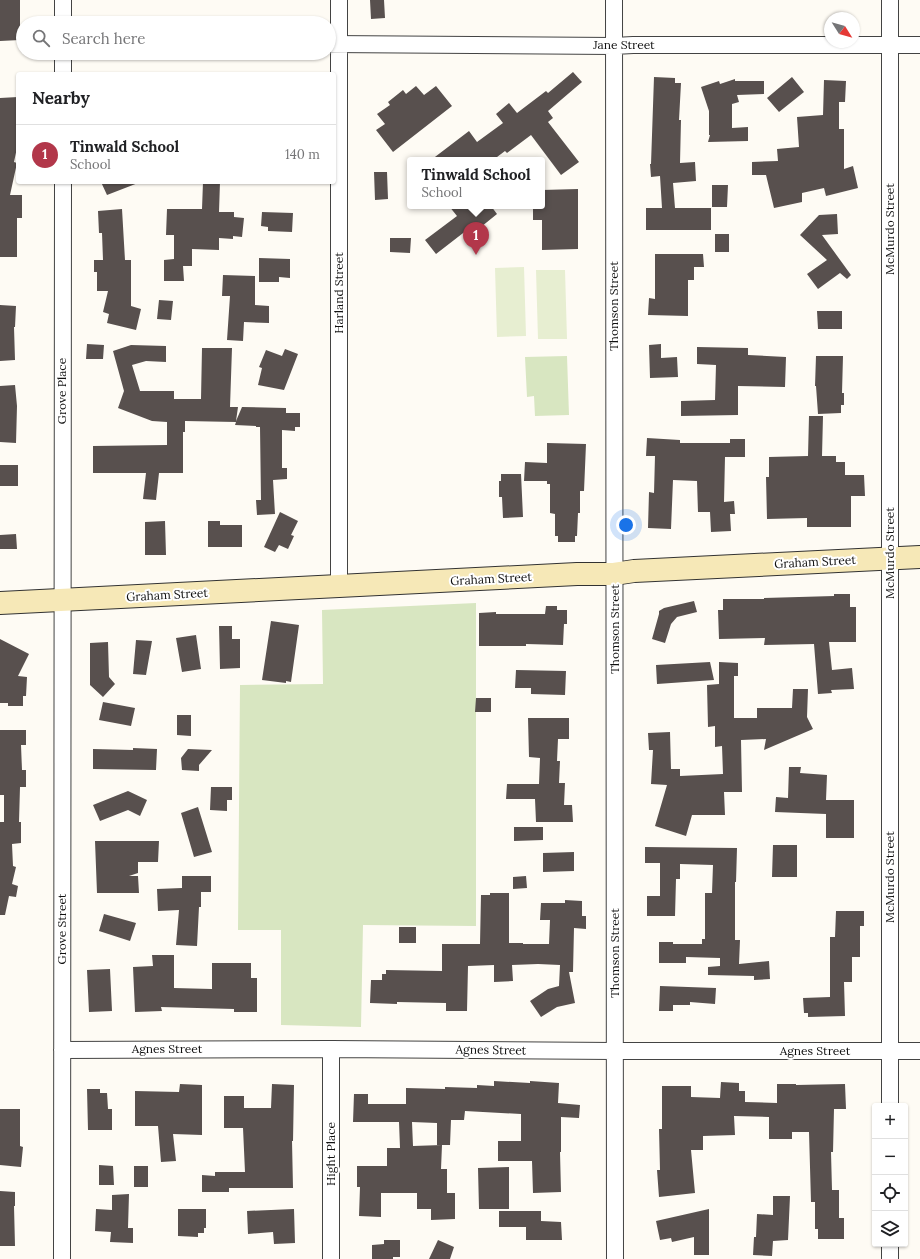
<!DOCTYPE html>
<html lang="en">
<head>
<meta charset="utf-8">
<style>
  body { margin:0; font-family:Lora,serif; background:#f2f2f2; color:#202124 }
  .controls { position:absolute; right:12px; bottom:12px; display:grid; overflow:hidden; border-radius:4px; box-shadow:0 1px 3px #0004 }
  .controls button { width:36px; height:36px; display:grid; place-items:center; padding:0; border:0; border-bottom:1px solid #e0e0e0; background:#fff; color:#202124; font:20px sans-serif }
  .compass { position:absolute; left:824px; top:12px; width:36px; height:36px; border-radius:50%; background:#fff; box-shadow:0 1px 3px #0004; rotate:127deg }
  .you { position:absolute; left:626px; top:525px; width:14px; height:14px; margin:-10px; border:3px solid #fff; border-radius:50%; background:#1a73e8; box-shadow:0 0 0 6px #1a73e833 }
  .badge { display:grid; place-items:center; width:26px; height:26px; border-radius:50%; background:#b2374a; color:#fff; font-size:13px; font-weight:700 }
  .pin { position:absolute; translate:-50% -33px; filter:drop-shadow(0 1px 2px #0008) }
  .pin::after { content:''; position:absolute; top:21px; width:14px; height:12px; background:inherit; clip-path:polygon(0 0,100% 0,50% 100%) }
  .popup { position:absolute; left:407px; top:157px; width:138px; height:52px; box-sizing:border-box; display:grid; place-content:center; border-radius:4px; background:#fff; filter:drop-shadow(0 1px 3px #0005); font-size:13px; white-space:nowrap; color:#757577 }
  .popup b { font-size:15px; color:#202124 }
  .popup::after { content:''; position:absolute; left:50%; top:100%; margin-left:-8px; border:8px solid transparent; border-top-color:#fff }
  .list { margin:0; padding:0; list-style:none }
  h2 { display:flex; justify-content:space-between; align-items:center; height:52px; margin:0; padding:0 16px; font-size:17px }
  h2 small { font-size:13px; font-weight:400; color:#757577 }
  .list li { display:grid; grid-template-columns:26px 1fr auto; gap:12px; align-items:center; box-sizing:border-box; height:60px; padding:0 16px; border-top:1px solid #e0e0e0 }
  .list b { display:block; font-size:15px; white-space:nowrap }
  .list p { margin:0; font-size:13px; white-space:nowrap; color:#757577 }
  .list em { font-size:13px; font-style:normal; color:#757577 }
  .icon { flex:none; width:22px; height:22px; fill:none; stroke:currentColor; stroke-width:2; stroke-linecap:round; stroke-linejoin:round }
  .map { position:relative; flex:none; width:920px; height:1259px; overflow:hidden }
  .search { position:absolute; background:#fff; box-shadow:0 1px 3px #0004; left:16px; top:16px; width:320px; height:44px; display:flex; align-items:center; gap:10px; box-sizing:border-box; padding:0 14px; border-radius:22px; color:#757577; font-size:15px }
  .panel { position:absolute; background:#fff; box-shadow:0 1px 3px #0004; left:16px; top:72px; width:320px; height:112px; border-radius:4px }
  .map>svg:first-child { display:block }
  .green { fill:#d8e6c1 }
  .pitch { fill:#e7eed1 }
  .building { fill:#58504e }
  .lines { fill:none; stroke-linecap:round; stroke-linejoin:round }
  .street-casing { stroke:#434343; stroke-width:18 }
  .secondary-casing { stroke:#323232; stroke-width:24 }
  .street { stroke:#fff; stroke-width:16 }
  .secondary { stroke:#f6e8b7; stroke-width:22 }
  .labels { text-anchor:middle; stroke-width:4; stroke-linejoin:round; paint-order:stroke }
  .street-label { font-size:12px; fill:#101010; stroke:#fff }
</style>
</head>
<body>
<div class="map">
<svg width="920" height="1259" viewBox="0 0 920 1259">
  <rect width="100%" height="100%" fill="#fefbf4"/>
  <!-- green -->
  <path class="green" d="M567 356 569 415 535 416 534 396 527 397 525 357Z
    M476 603V926L363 925 361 1027 281 1025V930H238L240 685 323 684 322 610Z"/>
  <!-- pitch -->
  <path class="pitch" d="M524 267 526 336 497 337 495 268Z
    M536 270H565L567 339H538Z"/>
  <!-- building -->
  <path class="building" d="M0 0H20V40L0 41Z
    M370 0H384L385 18 371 19Z
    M573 72 582 82 548 111 553 118 548 122 579 162 561 175 531 135 507 153 505 151 493 160H431L469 131 477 142 503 123 496 114 509 103 517 113 546 91 548 93Z
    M654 77 675 78V83H681L679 120H681L680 163 695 162 696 181 673 183 675 208H711V230H646V208H662L660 176 651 177 650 164H651Z
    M792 77 804 92 779 112 767 98Z
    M735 79V81H764V94L737 95 739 102 732 104V128L748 127V141L708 142 710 135H709V111L701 87 719 81 720 84Z
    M824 80 846 81 845 102H839V129H844V169L853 166 858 188 826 196 824 188 802 193V202L774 208 766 175H752V162L778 161 777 149 799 147 797 117 823 115Z
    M416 86 424 95 436 86 452 106 393 152 376 130 385 124 377 114 390 105 388 102 403 90 406 94Z
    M18 97V143L14 162 17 163 10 195H22V218H17V257H0V98Z
    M374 172H387L388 199 375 200Z
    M101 182H138V183L107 195Z
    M203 182H220L219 212H234V217L244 218 242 237 233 236V239L219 238V250L192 249V266H183L184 281H164V260L174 259V235H166L167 209H202Z
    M712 185H728L727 207H712Z
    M578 189V249L542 250V220H533V208H542V190Z
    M449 206H491L497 214 471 235 467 230 436 254 425 240 457 216Z
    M122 209 125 260H131V306L141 309 136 330 107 323 109 314 103 312 108 291H97V272H94V260H103L102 233H99L98 211Z
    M262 212 293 213 292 232 268 231V227L261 226Z
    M837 214 838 234 822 235 851 275 847 279 840 273 818 289 807 274 827 260 800 235 819 215Z
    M715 234H729V252H715Z
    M390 238H411L410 253 390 252Z
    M655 254H703L704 267H694V280H688V316L648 315 649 298 655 299Z
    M259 258 290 259V278L279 277V282H259Z
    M223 275 255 276V305L269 306V323L244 322 243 341 227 340 230 296H222Z
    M159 300 173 301 171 320 157 319Z
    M0 305 16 306 15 327H14L15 360 0 361Z
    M817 311H842V329H818Z
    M87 344 104 345 103 359H86Z
    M661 344V358L677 357 678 377 650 378 649 345Z
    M131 345 166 346V362L146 361 132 365 140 391H174V399H201L202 348H232L230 407H238L236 421 242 407 286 408V413H300V427H295V431L282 430V468H287V479L273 480 275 514 257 515 256 500H261L260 427H256V426L235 425 236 422 185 421V432H183V473H159L156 500 143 499 146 473H93V446L167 445V422L152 421 118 408 124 391 113 351Z
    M697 347 748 348V355L786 357 785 387 738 386V415L681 416V401L715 400 716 365 697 364Z
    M285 349 298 354 284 390 258 385 262 368 259 367 266 350 282 356Z
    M816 356H843L842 393H844V405H841V413L818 414 816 386H815Z
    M15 385 17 406 16 443 0 442V386Z
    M809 416H823L822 456H836V462H845V475H864L865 496H851V527H807V518L767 519 766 477H769V457L808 456Z
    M647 438 680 440V443H730V439H745V457H725L724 502 734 501 735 514H730L731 531 711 532 710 512H698L697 481 673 480 671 529 648 528 649 492 654 493 655 456H646Z
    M547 443 586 444 584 491H580V513H578L577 536H575V542H558V536H555V514L550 513V484H547V481H524L525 462 547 463Z
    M0 465H18V486H0Z
    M501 474H521L523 517 503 518 502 497H499V481H501Z
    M280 512 298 521 291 535 294 536 288 549 279 545 275 552 264 547Z
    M165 521 166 555H145V522Z
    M208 521H220V525H242V547H208Z
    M16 534 17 549H0V535Z
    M834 594H850V607H856V642H829L832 670 852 668 854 689 831 690 832 693 818 694 814 644 764 645 765 638 719 639 718 610H723V599H764V598L834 596Z
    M694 601 697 612 677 617 671 624 665 643 652 639 659 614V611L664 608Z
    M546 606H557V610H567V624H564L563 645 526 644V646H479V613L496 612V614H545Z
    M271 621 299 625 291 682 286 681V683L262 680Z
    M219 626H232V639H240V668L220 669Z
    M196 635 201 669 182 672 176 638Z
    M0 639 29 654 18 676 27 677 26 696H23V706H8V703H0Z
    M136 640 152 641 146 675 133 674Z
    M108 642 109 677 115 684 103 697 90 685V643Z
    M710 662 714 680 657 684 656 665Z
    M719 662 738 663V676H734V718H757V708H792L793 689H808L807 717 813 729 764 750 766 739 741 740 742 792H724L725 815H692L686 836 655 826 667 785 651 784 653 750H649L648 733 670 732 671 769H680V776L723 774 722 746 715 747V726L708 727 707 685 719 684Z
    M516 670 566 671 565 695 531 694V688H515Z
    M476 698H491V712H475Z
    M103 702 135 708 131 726 99 720Z
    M177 715H191V736L177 735Z
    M528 718H569V739H558L557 761H560L559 783H565L564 805H572L573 822H536L535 799H506L507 784H539L540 758 529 757Z
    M0 730H26V745H21L22 770H26V787H20L19 822H21V843L12 844 13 866 16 867 12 884 18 886 16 897 9 896 5 915H0V822H4V795H0Z
    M133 748 157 749 156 770 93 769V749L133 750Z
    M188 749 212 750 199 765V771L182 770 181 758Z
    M789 767H801L800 773 827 775 826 800H854V838H826V814L775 812 776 797 788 798Z
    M211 787H232V800H227V811L210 810Z
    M128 791 147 800 140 816 128 810 100 821 93 805Z
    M198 807 212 852 194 857 181 813Z
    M514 827H543V840L514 841Z
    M95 841H159L158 862H138V873L129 876H138L139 893H97Z
    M773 845H797V877H772Z
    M645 847 737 848 736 882H735V940H740L739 964 769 961 770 979 754 980V976L708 975V967L720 966V958L686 957V963H659V942H673V944H702V939H705V893H712L713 865 680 864V879H676L675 916H647V896H660V863H645Z
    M574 852V871L543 872V853Z
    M182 876H211V892H201V907H199L197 946 176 945 179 910 158 911 157 889 182 888Z
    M526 876 527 888 513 889V877Z
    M490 893H509V943H523V944H549L550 920H540L541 903H565V900L582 901V916H586V929L574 928 573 972H569L575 1003 557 1007 541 1017 530 1001 548 989 559 986 560 965 538 964 512 965 513 981 494 982V965L468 966 467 1011H446V1003L397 1002V1004L370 1003 371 980H382V974H386V970L442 971V944H480L481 895H490Z
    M836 911H864V926H860V957H852V982H844L845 1016 808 1017V1013H804L803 998 830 997V937H835Z
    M104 914 136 923 130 941 99 931Z
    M399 927H416V943H399Z
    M152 955H174V988L212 989V963H251V978H257V1012H234V1009L161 1007 162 1011 135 1012 133 967 153 966Z
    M110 969 112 1011 89 1012 87 970Z
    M660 986 716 988 715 1004 690 1002V1005H673V1011H659Z
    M494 1081 530 1083V1081L559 1083 558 1103 580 1105 579 1118 561 1117V1152H560L561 1192 533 1193 532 1161H498V1141H521V1114L465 1111 464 1120H451L450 1145H437V1123L412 1122 413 1146 442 1145 441 1169H447V1193H455V1219L431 1220V1209H417V1193H381V1217L359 1216 360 1187H357V1166H387V1148H400L399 1122H353L354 1094H368V1104H406V1088L445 1089V1087L477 1088V1085L494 1086Z
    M721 1082 739 1083V1091H745V1102L777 1103V1084H796V1085L845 1084 846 1109H834L833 1152H831L832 1190H839V1218H844V1239H818V1229H815V1202H811L809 1132H792V1139H769V1117L734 1116 735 1135 703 1136V1150H691L695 1193 659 1197 657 1170H660L659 1129H662V1086H691V1097L720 1098Z
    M180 1084 202 1085V1135L173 1134 176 1161 161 1162 158 1126H135V1091L179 1092Z
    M272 1084 294 1085 293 1141H292L293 1188H229V1192H202V1175L215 1176V1172H245L243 1128H224V1096H244V1108H271Z
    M87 1089H100V1093H107L108 1109H112V1130H88Z
    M0 1109H20V1146L23 1147 21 1167 0 1165Z
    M99 1165 113 1166 114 1185H99Z
    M134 1166H148V1187H134Z
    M509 1167V1209H479L478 1168Z
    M0 1191 15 1192V1206H14L15 1246H0Z
    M129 1194 128 1228H133V1243L110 1242 111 1232 95 1231 96 1209 112 1210V1195Z
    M773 1196H790L788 1240 773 1241 772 1256 753 1255 754 1237H756L757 1214 773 1215Z
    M178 1209H206V1228H204V1233H198V1237L178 1236Z
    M294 1209 295 1243 274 1244 273 1232 248 1234 247 1211Z
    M709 1209V1255H694V1237L672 1242 671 1238 660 1240 656 1221Z
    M499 1211H541V1221L561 1222 562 1240H526V1227H499Z
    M384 1240H400V1257H393V1259H372V1245L384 1244Z
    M438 1240 454 1247 450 1259H429Z"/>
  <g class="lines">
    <defs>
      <path id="street" d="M339 0V586
        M614 0 615 1259
        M890 0V1106
        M63 23V0
        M329 44 614 46 633 45H920
        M63 74V53
        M331 1049V1259
        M62 1050 331 1049 614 1051H920
        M62 1259 63 182
        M890 1259V1244"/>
      <path id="secondary" d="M0 603 577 574H614L634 571 920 557"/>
    </defs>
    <!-- street casing -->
    <use href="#street" class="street-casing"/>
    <!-- secondary casing -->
    <use href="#secondary" class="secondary-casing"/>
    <!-- street -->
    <use href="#street" class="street"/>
    <!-- secondary -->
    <use href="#secondary" class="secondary"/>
  </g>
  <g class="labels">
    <!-- street labels -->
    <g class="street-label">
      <text x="624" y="49">Jane Street</text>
      <text transform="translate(890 229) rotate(-90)" y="4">McMurdo Street</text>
      <text transform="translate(339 293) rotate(-90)" y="4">Harland Street</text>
      <text transform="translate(614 306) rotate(-90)" y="4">Thomson Street</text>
      <text transform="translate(62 391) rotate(-90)" y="4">Grove Place</text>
      <text transform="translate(890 553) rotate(-90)" y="4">McMurdo Street</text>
      <text transform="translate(815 562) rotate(-3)" y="4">Graham Street</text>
      <text transform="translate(491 579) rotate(-3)" y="4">Graham Street</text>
      <text transform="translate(167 595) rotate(-3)" y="4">Graham Street</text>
      <text transform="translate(615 629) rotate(-90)" y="4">Thomson Street</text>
      <text transform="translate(890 877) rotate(-90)" y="4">McMurdo Street</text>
      <text transform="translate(62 929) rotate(-90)" y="4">Grove Street</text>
      <text transform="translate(615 953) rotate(-90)" y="4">Thomson Street</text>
      <text x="167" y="1053">Agnes Street</text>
      <text transform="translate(491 1050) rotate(1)" y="4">Agnes Street</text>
      <text x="815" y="1055">Agnes Street</text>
      <text transform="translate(331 1154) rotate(-90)" y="4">Hight Place</text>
    </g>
  </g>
</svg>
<div class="controls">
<button>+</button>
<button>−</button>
<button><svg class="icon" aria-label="locate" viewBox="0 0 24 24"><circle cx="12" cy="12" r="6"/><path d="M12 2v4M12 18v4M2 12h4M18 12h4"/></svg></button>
<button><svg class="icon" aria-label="layers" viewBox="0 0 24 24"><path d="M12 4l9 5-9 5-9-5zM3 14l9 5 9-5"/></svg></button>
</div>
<svg class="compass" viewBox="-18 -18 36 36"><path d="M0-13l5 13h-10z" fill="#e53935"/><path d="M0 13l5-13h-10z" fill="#757577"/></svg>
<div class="you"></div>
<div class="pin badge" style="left:476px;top:255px">1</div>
<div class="popup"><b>Tinwald School</b>School</div>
<div class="search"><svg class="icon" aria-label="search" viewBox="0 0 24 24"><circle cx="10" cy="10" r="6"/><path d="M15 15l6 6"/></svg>Search here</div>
<section class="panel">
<h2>Nearby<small></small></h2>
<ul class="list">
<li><span class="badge">1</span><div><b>Tinwald School</b><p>School</p></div><em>140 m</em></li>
</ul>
</section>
</div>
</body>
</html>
